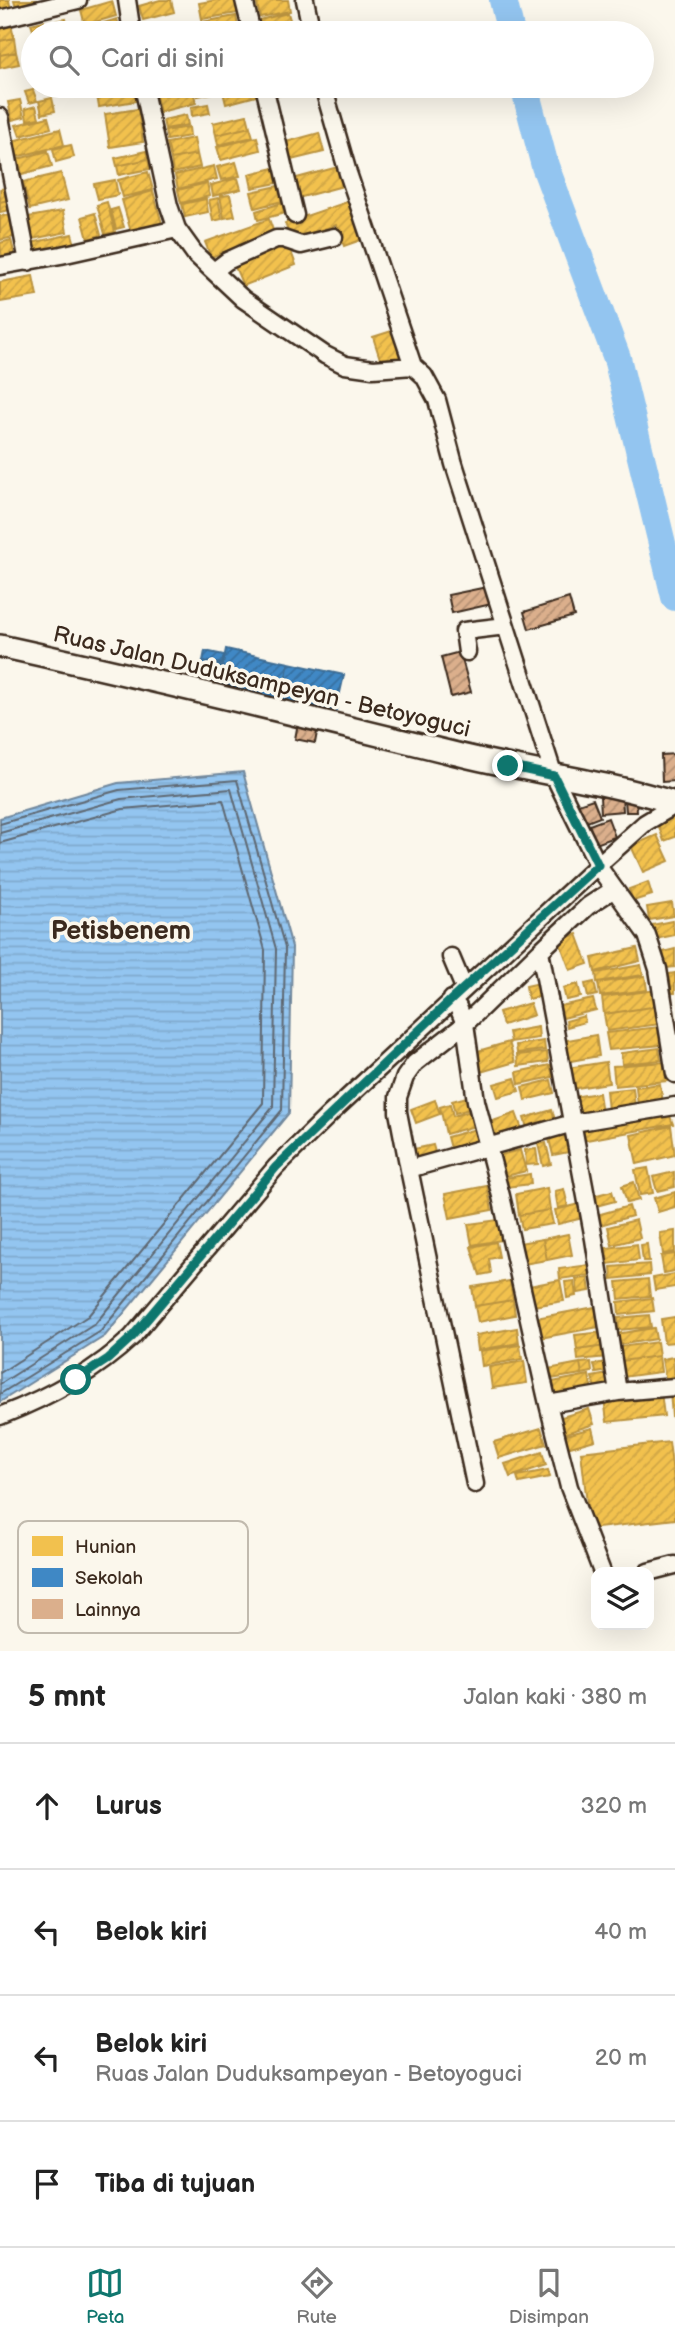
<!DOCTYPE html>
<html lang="id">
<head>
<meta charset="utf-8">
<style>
  body { margin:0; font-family:"Balsamiq Sans",sans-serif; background:#f6f6f6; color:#222 }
  .controls { position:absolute; right:21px; bottom:21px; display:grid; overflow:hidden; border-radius:14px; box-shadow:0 7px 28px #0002 }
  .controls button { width:63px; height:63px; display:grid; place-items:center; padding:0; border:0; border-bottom:2px solid #e0e0e0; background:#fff; color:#222; font:35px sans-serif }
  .stop { position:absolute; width:21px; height:21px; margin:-16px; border:5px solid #0f766e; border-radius:50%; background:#fff }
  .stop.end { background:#0f766e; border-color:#fff; box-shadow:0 2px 7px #0008 }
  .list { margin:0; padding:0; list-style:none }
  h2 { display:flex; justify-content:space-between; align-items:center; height:91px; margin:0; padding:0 28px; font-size:30px }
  h2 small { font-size:23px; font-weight:400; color:#767676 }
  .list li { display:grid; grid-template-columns:46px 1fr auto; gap:21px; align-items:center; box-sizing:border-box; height:126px; padding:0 28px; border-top:2px solid #e0e0e0 }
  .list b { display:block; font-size:26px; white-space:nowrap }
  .list p { margin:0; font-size:23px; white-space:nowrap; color:#767676 }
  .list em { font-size:23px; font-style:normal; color:#767676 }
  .icon { flex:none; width:38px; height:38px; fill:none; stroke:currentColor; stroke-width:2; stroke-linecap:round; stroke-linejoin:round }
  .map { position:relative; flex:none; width:675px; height:1651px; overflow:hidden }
  .search { position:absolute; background:#fff; box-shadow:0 7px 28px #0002; left:21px; right:21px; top:21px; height:77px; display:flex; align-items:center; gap:18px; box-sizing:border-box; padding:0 24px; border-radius:38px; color:#767676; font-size:26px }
  .sheet { height:595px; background:#fff }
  nav { display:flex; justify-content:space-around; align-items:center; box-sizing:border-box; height:98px; border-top:2px solid #e0e0e0; background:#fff; font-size:19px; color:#767676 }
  nav a { display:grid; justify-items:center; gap:4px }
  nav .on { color:#0f766e }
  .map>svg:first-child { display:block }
  .water { fill:url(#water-rules); stroke:#70879c; stroke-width:2 }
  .homes { fill:url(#homes-hatch); stroke:#bb9440; stroke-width:2 }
  .schools { fill:url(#schools-hatch); stroke:#3e6c93; stroke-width:2 }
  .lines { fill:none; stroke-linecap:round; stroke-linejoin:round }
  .shore { stroke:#5e6872; stroke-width:2 }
  .river { stroke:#93c5f0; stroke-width:28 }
  .building { fill:url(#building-hatch); stroke:#3b2a1e; stroke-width:2 }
  .minor-casing { stroke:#3b2a1e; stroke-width:21 }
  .major-casing { stroke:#3b2a1e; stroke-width:26 }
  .minor { stroke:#fbf7ec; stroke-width:16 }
  .major { stroke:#fbf7ec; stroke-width:21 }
  .route { stroke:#0f766e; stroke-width:9 }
  .labels { text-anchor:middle; stroke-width:7; stroke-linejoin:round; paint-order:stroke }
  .street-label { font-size:23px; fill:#3b2a1e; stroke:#fbf7ec }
  .quarter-label { font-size:26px; font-weight:bold; fill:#3b2a1e; stroke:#fbf7ec }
  .key { fill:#fbf7ec; stroke:#c1baae; stroke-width:2 }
  .key-label { font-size:19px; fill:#3b2a1e }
</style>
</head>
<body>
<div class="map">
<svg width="675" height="1651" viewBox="0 0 675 1651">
  <defs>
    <pattern id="water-rules" width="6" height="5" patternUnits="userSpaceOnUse" patternTransform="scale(1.75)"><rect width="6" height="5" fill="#93c5f0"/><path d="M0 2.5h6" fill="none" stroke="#80a9cd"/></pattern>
    <pattern id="homes-hatch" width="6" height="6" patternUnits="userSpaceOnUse" patternTransform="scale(1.75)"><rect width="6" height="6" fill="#f2c14e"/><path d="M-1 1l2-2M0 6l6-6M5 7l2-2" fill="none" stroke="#d0a644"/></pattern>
    <pattern id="schools-hatch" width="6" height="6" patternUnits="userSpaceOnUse" patternTransform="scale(1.75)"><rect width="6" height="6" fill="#3f88c5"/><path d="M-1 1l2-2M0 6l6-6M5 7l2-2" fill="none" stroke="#366f9f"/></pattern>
    <pattern id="building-hatch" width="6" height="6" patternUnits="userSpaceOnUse" patternTransform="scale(1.75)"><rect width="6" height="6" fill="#dbaf8c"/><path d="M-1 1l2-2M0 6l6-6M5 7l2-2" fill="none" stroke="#b38f72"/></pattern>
  </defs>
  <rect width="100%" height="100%" fill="#fbf7ec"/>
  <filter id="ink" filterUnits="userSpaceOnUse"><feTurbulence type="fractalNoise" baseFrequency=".0143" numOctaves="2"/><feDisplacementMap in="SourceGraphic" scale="14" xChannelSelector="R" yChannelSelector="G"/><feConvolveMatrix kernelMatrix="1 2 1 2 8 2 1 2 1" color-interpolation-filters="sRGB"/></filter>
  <g filter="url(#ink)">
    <!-- water -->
    <path class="water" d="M243 772 292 947 289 1113 105 1336 0 1402V818L118 783Z"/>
    <!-- homes -->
    <path class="homes" d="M0 0H9L11 11 0 14Z
      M14 0H46L18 13Z
      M160 0H171L174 12 143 20 139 6Z
      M216 0H236L238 13 202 19 199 3Z
      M256 0H288L290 11 260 17Z
      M112 1 116 16 85 25 81 10Z
      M288 13 291 23 261 30 259 20Z
      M236 16 239 32 204 33 202 22Z
      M66 19 69 33H52L50 22Z
      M117 19 121 33H78L77 31Z
      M44 21 47 33H34L31 24Z
      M11 23 14 38 0 41V25Z
      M187 23 188 33H170L169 25Z
      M291 23 293 32 262 33 261 30Z
      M166 27 167 33H143V32Z
      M14 38 16 52 0 55V41Z
      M16 52 19 64 0 68V55Z
      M119 86H133L136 101 99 107 96 90Z
      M182 86H192L196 103 160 112 155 93Z
      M196 86H216L217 92 198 96Z
      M220 86H243L221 91Z
      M246 86H253L256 96 226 104 223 92Z
      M274 86H307L308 88 276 96Z
      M33 90 37 101 29 103 25 92Z
      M52 98 55 111 42 114 39 101Z
      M20 100 24 117 12 120 8 102Z
      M208 104 210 113 192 116 191 107Z
      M36 106 39 118 27 120 25 109Z
      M138 109 143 142 110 147 105 114Z
      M186 115 188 125 165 129 163 120Z
      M247 115 250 127 216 135 213 123Z
      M48 117 51 128 20 136 16 125Z
      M189 127 190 136 167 140 165 131Z
      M250 127 253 137 218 145 216 135Z
      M60 129 64 145 16 157 12 141Z
      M319 133 324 152 291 160 286 142Z
      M257 137 260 150 221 160 217 147Z
      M194 138 197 154 171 159 167 143Z
      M71 145 74 157 56 162 53 149Z
      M48 151 52 166 22 174 18 159Z
      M146 151 148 159 117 166 115 158Z
      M197 154 200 167 173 173 171 159Z
      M148 159 150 169 119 175 117 166Z
      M236 162 240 176 221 180 217 167Z
      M214 166 217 179 178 189 175 175Z
      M338 167 343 186 298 198 293 179Z
      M274 168 277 183 252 188 249 174Z
      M148 172 153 190 123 197 118 180Z
      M61 173 68 200 30 209 23 182Z
      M238 178 241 189 213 196 211 185Z
      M115 180 118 195 98 199 94 184Z
      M207 183 210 196 181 203 178 190Z
      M278 186 282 201 255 208 251 192Z
      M6 188 8 200 0 202V189Z
      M153 191 162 224 131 232 122 200Z
      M230 195 235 216 224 218 220 196Z
      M218 198 222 219 213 221 209 200Z
      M206 199 208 212 185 217 182 204Z
      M8 200 10 210 0 212V202Z
      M350 201 364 239 344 246 336 225 291 240 285 223Z
      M107 202 115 232 105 234 97 205Z
      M282 203 285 213 258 220 256 211Z
      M118 208 124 227 116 229 111 210Z
      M63 211 67 232 32 239 28 217Z
      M95 213 101 235 88 239 82 217Z
      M9 215 14 237 0 240V216Z
      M269 219 274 233 211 257 205 242Z
      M72 234 76 248 35 258 31 243Z
      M11 240 15 256 2 260 0 243Z
      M287 241 296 265 243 286 233 262Z
      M33 276 37 296 0 302V282Z
      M398 329 408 357 382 365 373 337Z
      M675 815V837L664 841 657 822Z
      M657 835 669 861 643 872 631 846Z
      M648 882 652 895 633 901 629 889Z
      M672 903 674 916 649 920 647 907Z
      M672 921 675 935 655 939 652 925Z
      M577 934 588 964 570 970 559 940Z
      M637 948 640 961 595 972 592 958Z
      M675 949V967L666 968 663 952Z
      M641 965 643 975 597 982 596 973Z
      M675 973V993H672L669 974Z
      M645 976 647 990 600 996 598 983Z
      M594 982 597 995 588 997 585 984Z
      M540 983 543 996 528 999 526 986Z
      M578 984 581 997 566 1000 563 988Z
      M657 990 659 1006 604 1014 602 997Z
      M593 999 596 1010 563 1018 560 1006Z
      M530 1003 534 1015 503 1025 499 1012Z
      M659 1006 661 1024 607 1031 604 1014Z
      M584 1016 585 1022 567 1027 566 1021Z
      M538 1027 539 1038 511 1042 509 1032Z
      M659 1027 661 1045 609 1050 606 1033Z
      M596 1035 599 1056 565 1062 562 1041Z
      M544 1041 545 1050 517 1053 516 1045Z
      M509 1042 515 1062 477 1073 471 1053Z
      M659 1048 661 1060 622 1064 621 1053Z
      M547 1052 548 1062 518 1066 517 1055Z
      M606 1062 609 1083 570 1089 567 1068Z
      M665 1062 667 1081 615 1086 613 1066Z
      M550 1065 553 1077 519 1084 517 1072Z
      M515 1078 519 1091 498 1097 494 1084Z
      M551 1080 554 1093 525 1100 522 1087Z
      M660 1084 663 1103 638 1106 636 1087Z
      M633 1088 635 1107 608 1110 606 1091Z
      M599 1093 602 1113 575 1117 572 1097Z
      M467 1097 470 1109 455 1113 452 1101Z
      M435 1100 440 1114 416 1123 411 1109Z
      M450 1104 453 1116 471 1111 475 1126 446 1134 440 1107Z
      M552 1110 556 1123 528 1131 524 1118Z
      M668 1111 673 1124 581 1141 579 1129Z
      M516 1113 523 1132 494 1143 487 1123Z
      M671 1126 675 1155 637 1164 631 1135Z
      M476 1129 481 1148 452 1156 447 1137Z
      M570 1130 574 1151 553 1155 548 1135Z
      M546 1143 551 1164 543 1166 538 1144Z
      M433 1145 436 1156 416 1161 414 1149Z
      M536 1149 538 1164 526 1165 525 1150Z
      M520 1150 526 1171 502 1177 496 1156Z
      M648 1168 653 1193 640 1195 635 1170Z
      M674 1172 675 1187 657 1191 653 1177Z
      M530 1174 531 1184 506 1187 505 1178Z
      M634 1182 639 1200 627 1203 622 1186Z
      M487 1186 492 1210 450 1218 445 1194Z
      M547 1188 550 1210 519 1215 516 1194Z
      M564 1189 568 1206 558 1208 555 1191Z
      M612 1191 615 1201 596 1206 593 1196Z
      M675 1192V1207L658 1212 654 1198Z
      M580 1204 583 1218 558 1224 555 1210Z
      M629 1206 632 1216 600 1225 597 1215Z
      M550 1210 553 1224 522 1229 519 1215Z
      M498 1220 502 1240 472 1245 468 1224Z
      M636 1220 640 1238 612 1245 608 1227Z
      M675 1231V1252L663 1254 660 1233Z
      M568 1234 572 1255 547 1260 543 1239Z
      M543 1239 547 1260 523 1264 519 1243Z
      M496 1242 499 1257 489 1259 491 1273 480 1275 471 1247Z
      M637 1244 639 1260 608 1264 606 1248Z
      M647 1244 649 1261H643L641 1245Z
      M675 1254V1271L664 1273 661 1256Z
      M649 1264 650 1275 612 1279 611 1267Z
      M589 1265 591 1275 560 1279 559 1269Z
      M675 1274V1287L655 1290 653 1278Z
      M588 1278 590 1291 578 1293 576 1279Z
      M648 1279 650 1296 619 1299 617 1282Z
      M560 1280 564 1301 533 1306 529 1286Z
      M510 1281 513 1300 475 1306 472 1287Z
      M574 1281 576 1296 567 1298 565 1282Z
      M652 1298 654 1311 619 1315 618 1302Z
      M513 1300 515 1315 478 1322 475 1306Z
      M595 1307 599 1327 540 1338 536 1318Z
      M649 1315 651 1327 619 1330 618 1318Z
      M675 1317V1342L664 1343 661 1319Z
      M517 1328 519 1343 478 1350 476 1335Z
      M654 1328 656 1339 617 1345 615 1334Z
      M604 1332 606 1346 577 1350 575 1335Z
      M657 1342 659 1356 621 1361 619 1347Z
      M520 1345 522 1359 482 1366 480 1351Z
      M606 1346 607 1357 578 1360 577 1350Z
      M659 1356 661 1372 623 1377 621 1361Z
      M673 1357 675 1382 666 1383 662 1359Z
      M524 1361 527 1383 492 1388 489 1367Z
      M591 1362 592 1372 582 1374 580 1363Z
      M607 1362 609 1371 596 1373 594 1364Z
      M580 1363 582 1374 550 1379 548 1369Z
      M608 1374 611 1389 596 1392 592 1377Z
      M589 1375 592 1391 551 1399 547 1383Z
      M670 1390H675V1417H672Z
      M661 1392 664 1416 607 1422 604 1398Z
      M589 1409 594 1424 560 1435 555 1419Z
      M541 1428 546 1444 499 1458 494 1442Z
      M592 1428 595 1440 563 1449 559 1437Z
      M669 1442 675 1488V1519L590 1529 581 1452Z
      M542 1452 546 1465 510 1477 505 1464Z
      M548 1470 550 1477 519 1483 517 1476Z"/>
    <!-- schools -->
    <path class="schools" d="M226 649 289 663 281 699 219 685Z
      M205 651 224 655 222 664 203 661Z
      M202 662 221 666 217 685 198 681Z
      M289 663 344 675 336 710 281 699Z"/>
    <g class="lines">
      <!-- shore -->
      <path class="shore" d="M0 824 119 790 237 780 285 948 282 1110 101 1331 0 1394
        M0 833 121 799 231 789 276 949 273 1107 95 1324 0 1384
        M0 843 123 809 223 800 265 950 263 1103 88 1316 0 1373"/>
      <!-- river -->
      <path class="river" d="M503 0 511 33
        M524 86 545 166 617 358 675 597"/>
    </g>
    <!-- building -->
    <path class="building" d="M492 586 496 603 452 613 448 595Z
      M569 598 574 616 529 629 524 612Z
      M460 652 471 692 451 697 441 657Z
      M298 723 318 727 315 743 295 739Z
      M675 754V781L662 782 661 755Z
      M622 796 623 811 601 813 600 797Z
      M636 798 637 812H626L625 799Z
      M593 799 600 817 582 824 575 805Z
      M608 818 615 837 596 844 589 825Z"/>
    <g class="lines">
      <defs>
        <path id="minor" d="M127 0 132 33
          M244 0 252 33
          M305 0 312 33
          M0 19 78 0
          M143 86 169 206 177 229 195 254 243 299 325 355 345 365 373 369 413 366 424 376 437 400 454 464 554 776 600 869 647 935 658 969 675 1074
          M264 86 295 215
          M323 86 348 173 413 366
          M0 117 28 262
          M0 266 61 255 177 229
          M214 271 227 261 276 239H283L301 245 334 237
          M467 652 464 631 506 626
          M614 889 588 906 540 951 594 1239 618 1392
          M451 957 464 988
          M452 999 458 1007 465 1024 476 1101 501 1196 548 1404 618 1392 675 1387
          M409 1169 573 1123 675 1106
          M548 1404 569 1487 602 1572
          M0 1416C49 1397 94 1373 132 1337L276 1167 331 1113 598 865 645 823 675 805
          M475 1484 409 1169 398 1112V1097L405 1077 415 1063 465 1024 540 951
          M648 1572 675 1565"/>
        <path id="major" d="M0 646C157 680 313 719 469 757 537 773 608 782 675 803"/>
      </defs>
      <!-- minor casing -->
      <use href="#minor" class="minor-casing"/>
      <!-- major casing -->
      <use href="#major" class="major-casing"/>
      <!-- minor -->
      <use href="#minor" class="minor"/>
      <!-- major -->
      <use href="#major" class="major"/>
    </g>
  </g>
  <g class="lines" filter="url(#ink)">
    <!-- route -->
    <path class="route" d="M76 1380 108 1359 132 1337 276 1167 452 999 598 865 554 776 508 766"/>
  </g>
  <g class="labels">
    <!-- street labels -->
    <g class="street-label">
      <text transform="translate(262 681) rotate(13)" y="8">Ruas Jalan Duduksampeyan - Betoyoguci</text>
    </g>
    <!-- quarter labels -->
    <g class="quarter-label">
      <text x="121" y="939">Petisbenem</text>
    </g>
  </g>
  <!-- legend -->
  <rect x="18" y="1521" width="230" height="112" rx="10" class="key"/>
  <rect x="32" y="1536" width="31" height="20" fill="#f2c14e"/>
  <rect x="32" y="1568" width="31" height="19" fill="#3f88c5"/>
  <rect x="32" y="1599" width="31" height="20" fill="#dbaf8c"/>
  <g class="key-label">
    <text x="75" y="1553">Hunian</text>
    <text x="75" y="1584">Sekolah</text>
    <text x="75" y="1616">Lainnya</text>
  </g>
</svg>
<div class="controls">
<button><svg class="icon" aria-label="layers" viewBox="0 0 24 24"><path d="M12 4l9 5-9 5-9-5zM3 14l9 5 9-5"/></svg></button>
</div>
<div class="stop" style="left:76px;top:1380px"></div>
<div class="stop end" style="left:508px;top:766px"></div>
<div class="search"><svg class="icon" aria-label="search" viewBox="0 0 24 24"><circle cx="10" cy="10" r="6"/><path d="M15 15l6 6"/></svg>Cari di sini</div>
</div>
<section class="sheet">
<h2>5 mnt<small>Jalan kaki · 380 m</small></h2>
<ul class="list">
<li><svg class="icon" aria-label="ahead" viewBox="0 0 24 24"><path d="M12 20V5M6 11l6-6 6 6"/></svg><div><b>Lurus</b></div><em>320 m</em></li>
<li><svg class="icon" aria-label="left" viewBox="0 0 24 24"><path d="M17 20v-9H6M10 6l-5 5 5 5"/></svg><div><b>Belok kiri</b></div><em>40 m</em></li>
<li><svg class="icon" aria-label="left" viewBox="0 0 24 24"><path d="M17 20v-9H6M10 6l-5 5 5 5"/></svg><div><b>Belok kiri</b><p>Ruas Jalan Duduksampeyan - Betoyoguci</p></div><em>20 m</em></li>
<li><svg class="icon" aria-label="arrive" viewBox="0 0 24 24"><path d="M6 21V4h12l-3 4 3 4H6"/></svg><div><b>Tiba di tujuan</b></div></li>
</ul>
</section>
<nav>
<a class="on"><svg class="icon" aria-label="map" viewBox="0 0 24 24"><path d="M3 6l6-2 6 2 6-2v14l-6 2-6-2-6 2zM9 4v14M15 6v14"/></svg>Peta</a>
<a><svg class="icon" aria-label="directions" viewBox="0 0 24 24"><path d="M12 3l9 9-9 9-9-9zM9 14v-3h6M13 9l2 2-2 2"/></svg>Rute</a>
<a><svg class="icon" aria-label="saved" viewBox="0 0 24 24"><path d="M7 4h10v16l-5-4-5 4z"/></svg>Disimpan</a>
</nav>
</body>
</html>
